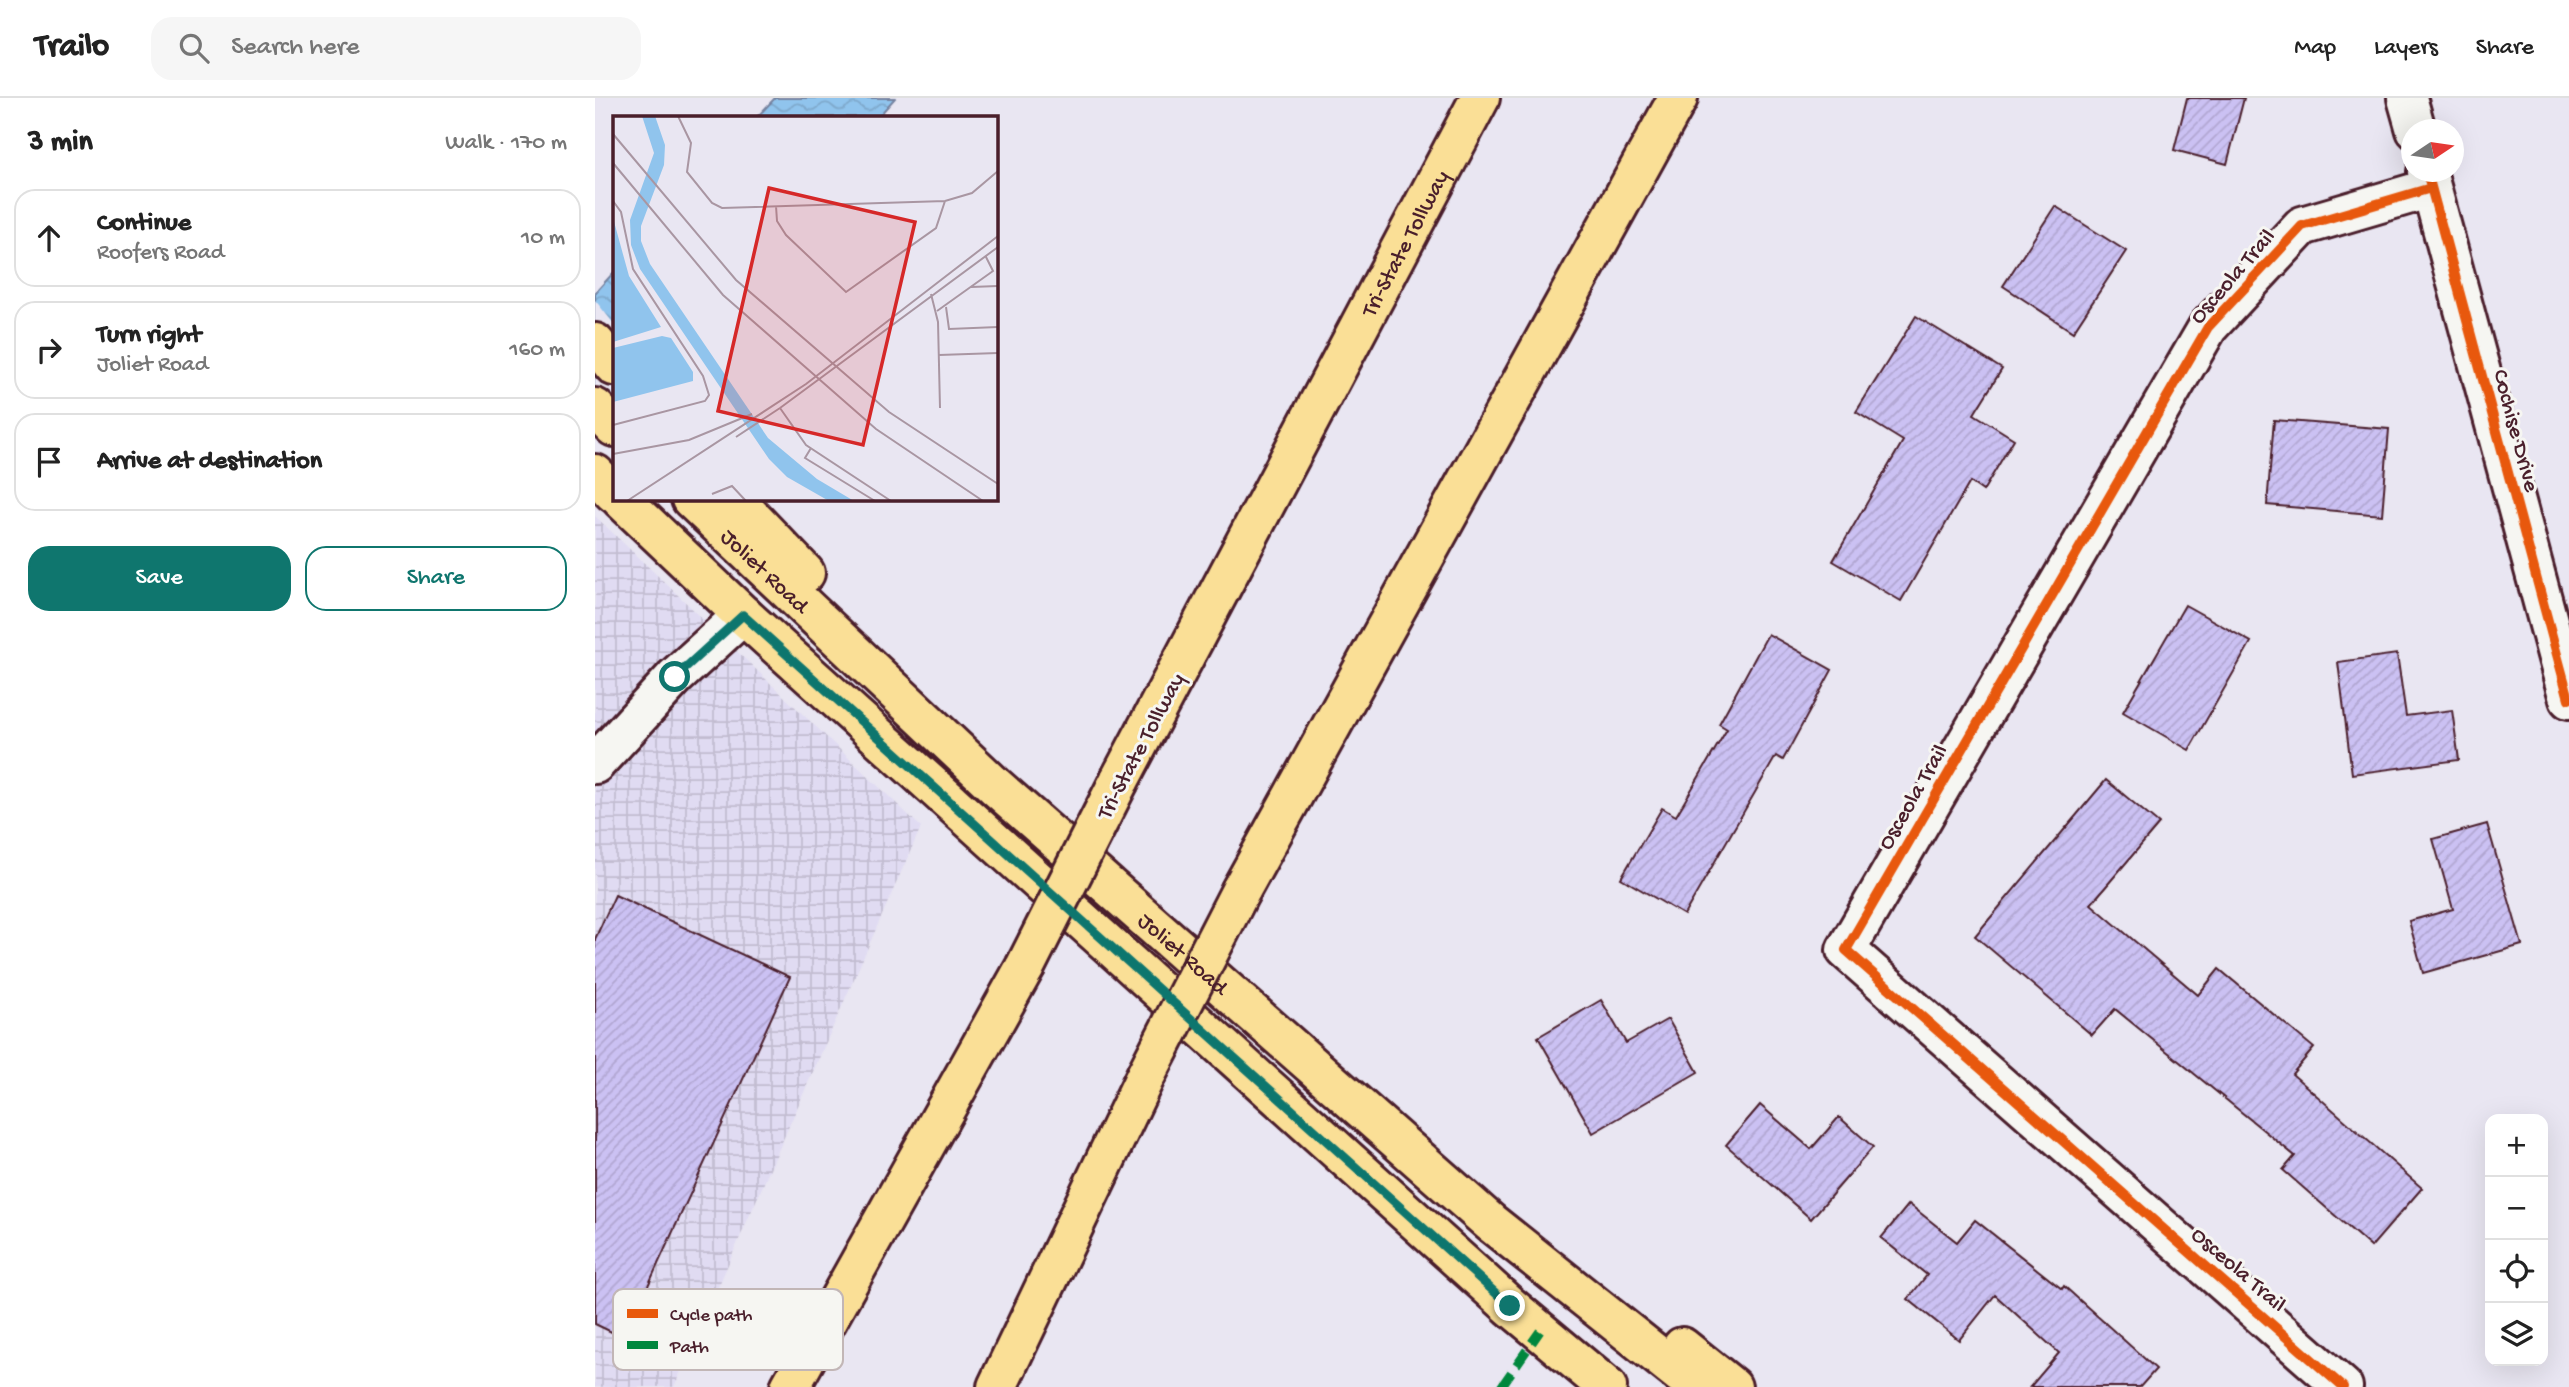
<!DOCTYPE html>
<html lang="en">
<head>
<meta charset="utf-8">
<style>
  body { margin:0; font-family:"Gochi Hand",sans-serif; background:#f6f6f6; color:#222 }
  .controls { position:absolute; right:21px; bottom:21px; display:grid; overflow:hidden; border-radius:14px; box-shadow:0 7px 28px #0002 }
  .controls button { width:63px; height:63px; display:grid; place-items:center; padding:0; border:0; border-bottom:2px solid #e0e0e0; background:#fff; color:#222; font:35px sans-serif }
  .compass { position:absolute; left:1806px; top:21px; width:63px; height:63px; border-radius:50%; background:#fff; box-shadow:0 7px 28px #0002; rotate:77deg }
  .stop { position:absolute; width:21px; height:21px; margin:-16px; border:5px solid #0f766e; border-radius:50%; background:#fff }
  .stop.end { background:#0f766e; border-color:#fff; box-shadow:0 2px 7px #0008 }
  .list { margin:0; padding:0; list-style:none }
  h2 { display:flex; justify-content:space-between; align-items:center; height:91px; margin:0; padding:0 28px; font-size:30px }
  h2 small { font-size:23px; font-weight:400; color:#767676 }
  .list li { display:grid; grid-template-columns:46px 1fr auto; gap:21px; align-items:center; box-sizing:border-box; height:98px; margin:0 14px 14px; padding:0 14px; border:2px solid #e0e0e0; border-radius:21px }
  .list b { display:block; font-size:26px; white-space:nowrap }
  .list p { margin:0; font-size:23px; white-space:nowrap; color:#767676 }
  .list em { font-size:23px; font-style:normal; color:#767676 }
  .actions { display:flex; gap:14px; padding:21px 28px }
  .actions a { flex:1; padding:16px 0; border:2px solid #0f766e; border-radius:21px; text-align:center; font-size:24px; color:#0f766e }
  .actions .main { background:#0f766e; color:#fff }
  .icon { flex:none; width:38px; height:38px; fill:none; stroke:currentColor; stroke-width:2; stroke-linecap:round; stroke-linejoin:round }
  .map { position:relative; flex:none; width:1974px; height:1289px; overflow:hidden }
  header { display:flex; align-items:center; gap:42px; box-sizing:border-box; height:98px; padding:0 35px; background:#fff; border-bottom:2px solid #e0e0e0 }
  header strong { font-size:33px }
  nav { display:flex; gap:38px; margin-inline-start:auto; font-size:24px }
  .search { width:490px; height:63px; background:#f6f6f6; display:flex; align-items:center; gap:18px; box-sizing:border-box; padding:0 24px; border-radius:21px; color:#767676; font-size:26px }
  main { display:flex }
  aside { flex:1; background:#fff }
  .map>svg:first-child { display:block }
  .industrial { fill:url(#industrial-grid) }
  .water { fill:url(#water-waves); stroke:#74829f; stroke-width:2 }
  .pier { fill:#e9e6f2 }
  .building { fill:url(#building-hatch); stroke:#4a1f2b; stroke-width:2 }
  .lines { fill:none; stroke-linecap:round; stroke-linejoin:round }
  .minor-casing { stroke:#4a1f2b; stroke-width:44 }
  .major-casing { stroke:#4a1f2b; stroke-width:44 }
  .highway-casing { stroke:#4a1f2b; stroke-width:44 }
  .minor { stroke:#f6f6f2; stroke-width:38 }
  .major { stroke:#fadf96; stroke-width:38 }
  .highway { stroke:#fadf96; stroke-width:38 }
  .highway-bridge-casing { stroke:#4a1f2b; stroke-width:44; stroke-linecap:butt }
  .highway-bridge { stroke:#fadf96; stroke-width:38 }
  .quiet { stroke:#00873e; stroke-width:9; stroke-dasharray:18 9; stroke-linecap:butt }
  .cycleway-casing { stroke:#f6f6f2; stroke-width:15 }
  .cycleway { stroke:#e8590c; stroke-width:10 }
  .route { stroke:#0f766e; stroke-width:9 }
  .labels { text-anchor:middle; stroke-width:6; stroke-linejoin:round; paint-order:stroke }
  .street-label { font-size:23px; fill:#4a1f2b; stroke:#f6f6f2 }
  .inset-road { fill:none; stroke:#a996a2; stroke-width:2 }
  .view { fill:#d62828; fill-opacity:0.15; stroke:#d62828; stroke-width:3.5 }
  .inset-edge { fill:none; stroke:#4a1f2b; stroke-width:3.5 }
  .key { fill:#f6f6f2; stroke:#c2b6b6; stroke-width:2 }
  .key-label { font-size:19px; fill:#4a1f2b }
</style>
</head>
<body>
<header>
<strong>Trailo</strong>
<div class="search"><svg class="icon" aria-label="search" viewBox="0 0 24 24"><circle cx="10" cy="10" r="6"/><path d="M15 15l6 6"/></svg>Search here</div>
<nav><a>Map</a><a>Layers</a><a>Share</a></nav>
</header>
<main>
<aside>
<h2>3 min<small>Walk · 170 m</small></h2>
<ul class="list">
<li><svg class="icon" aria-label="ahead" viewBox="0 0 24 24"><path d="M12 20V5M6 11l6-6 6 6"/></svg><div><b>Continue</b><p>Roofers Road</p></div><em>10 m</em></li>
<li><svg class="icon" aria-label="right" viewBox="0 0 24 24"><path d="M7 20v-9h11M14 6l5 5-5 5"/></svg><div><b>Turn right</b><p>Joliet Road</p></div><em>160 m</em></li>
<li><svg class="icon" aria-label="arrive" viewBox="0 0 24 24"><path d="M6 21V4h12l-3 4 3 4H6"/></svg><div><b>Arrive at destination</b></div></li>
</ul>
<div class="actions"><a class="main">Save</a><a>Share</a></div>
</aside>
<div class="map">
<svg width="1974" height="1289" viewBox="0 0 1974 1289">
  <defs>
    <pattern id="industrial-grid" width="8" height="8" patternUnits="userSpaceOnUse" patternTransform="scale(1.75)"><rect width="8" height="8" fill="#e0dbf2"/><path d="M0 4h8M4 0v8" fill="none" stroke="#c2bcd0"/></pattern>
    <pattern id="water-waves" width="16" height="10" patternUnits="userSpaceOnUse" patternTransform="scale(1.75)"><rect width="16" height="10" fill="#90c4ed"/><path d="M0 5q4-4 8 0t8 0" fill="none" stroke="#7ea8cb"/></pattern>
    <pattern id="building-hatch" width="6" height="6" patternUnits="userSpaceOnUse" patternTransform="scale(1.75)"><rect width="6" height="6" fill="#cbc1f3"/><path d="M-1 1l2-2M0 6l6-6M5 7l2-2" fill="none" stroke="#b0a5d0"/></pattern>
  </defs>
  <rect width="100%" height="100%" fill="#e9e6f2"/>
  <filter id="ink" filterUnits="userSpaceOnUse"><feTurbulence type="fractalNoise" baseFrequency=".0143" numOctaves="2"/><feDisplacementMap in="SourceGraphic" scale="14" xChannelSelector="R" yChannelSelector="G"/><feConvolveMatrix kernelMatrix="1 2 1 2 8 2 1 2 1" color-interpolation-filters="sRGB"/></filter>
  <g filter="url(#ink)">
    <!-- industrial -->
    <path class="industrial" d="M0 418 326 729 79 1289H0Z"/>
    <!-- water -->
    <path class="water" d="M180 0H300L283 19H162Z
      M19 174V315L0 337V195Z"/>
    <!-- pier -->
    <path class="pier" d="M0 202 19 226V320L0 340Z"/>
    <!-- building -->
    <path class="building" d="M1592 0H1649L1632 66 1579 52Z
      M1460 108 1531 153 1478 234 1408 188Z
      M1321 218 1407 271 1379 316 1419 341 1388 393 1375 384 1306 503 1238 463 1308 343 1261 314Z
      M1679 322 1794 331 1787 417 1672 407Z
      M1590 507 1656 544 1594 652 1528 614Z
      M1173 536 1237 572 1188 662 1181 658 1089 817 1026 780 1067 710 1081 718 1132 631 1124 626Z
      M1802 556 1811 618 1857 612 1864 662 1757 676 1743 564Z
      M1511 682 1564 726 1496 806 1603 897 1624 871 1719 950 1697 976 1827 1090 1776 1149 1688 1072 1700 1058 1520 911 1497 937 1380 838Z
      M1892 726 1927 847 1828 875 1814 823 1858 811 1838 741Z
      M20 797 195 879 29 1240 0 1226V841Z
      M1006 902 1031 945 1073 921 1103 974 998 1035 943 939Z
      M1165 1007 1216 1051 1244 1019 1278 1049 1216 1121 1131 1047Z
      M1314 1106 1362 1144 1380 1122 1467 1191 1469 1188 1561 1271 1545 1289H1435L1464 1255 1400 1197 1364 1242 1313 1201 1332 1177 1286 1140Z"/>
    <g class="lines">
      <defs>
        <path id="minor" d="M1812 0 1821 32
          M1832 74 1974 601
          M0 666 80 579 148 517
          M1748 1289 1251 852 1613 229 1707 128 1836 90"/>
        <path id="major" d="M148 517 915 1208 1012 1289"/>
        <g id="highway">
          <path d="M0 245 19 268"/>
          <path d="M0 310 19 329"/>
          <path d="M0 376 19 395"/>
          <path d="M26 401 148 517"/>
          <path id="s1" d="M96 401 400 688 896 1125 1102 1289"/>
          <path d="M139 401 210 475"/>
          <path id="s2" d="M524 683 885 0"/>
          <path d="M646 792 1083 0"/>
          <path d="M1087 1249 1137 1289"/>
          <path d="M195 1289 430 869"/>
          <path d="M402 1289 551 977"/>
        </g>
      </defs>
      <!-- minor casing -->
      <use href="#minor" class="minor-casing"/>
      <!-- major casing -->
      <use href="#major" class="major-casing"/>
      <!-- highway casing -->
      <use href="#highway" class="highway-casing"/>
      <!-- minor -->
      <use href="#minor" class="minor"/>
      <!-- major -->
      <use href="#major" class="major"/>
      <!-- highway -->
      <use href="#highway" class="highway"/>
      <defs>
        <path id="highway-bridge" d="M430 869 524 683
          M551 977 646 792"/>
      </defs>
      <!-- highway-bridge casing -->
      <use href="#highway-bridge" class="highway-bridge-casing"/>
      <!-- highway-bridge -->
      <use href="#highway-bridge" class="highway-bridge"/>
      <!-- quiet -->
      <path class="quiet" d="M906 1289 945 1233"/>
      <defs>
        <path id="cycleway" d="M1832 74 1974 601
          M1748 1289 1251 852 1613 229 1707 128 1836 90"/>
      </defs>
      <!-- cycleway casing -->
      <use href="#cycleway" class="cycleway-casing"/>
      <!-- cycleway -->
      <use href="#cycleway" class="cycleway"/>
    </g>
  </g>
  <g class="lines" filter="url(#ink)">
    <!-- route -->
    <path class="route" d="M80 579 148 517 915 1208"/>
  </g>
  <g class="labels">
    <!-- street labels -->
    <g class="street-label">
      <text dy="8" stroke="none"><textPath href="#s2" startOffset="609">Tri-State Tollway</textPath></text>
      <text transform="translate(1636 177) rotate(-49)" y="8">Osceola Trail</text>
      <text transform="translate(1923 332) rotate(75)" y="8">Cochise Drive</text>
      <text dy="8" stroke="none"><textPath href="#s1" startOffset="103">Joliet Road</textPath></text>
      <text transform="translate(544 647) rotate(-62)" y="8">Tri-State Tollway</text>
      <text transform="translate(1316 698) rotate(-60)" y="8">Osceola Trail</text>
      <text dy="8" stroke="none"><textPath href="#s1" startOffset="670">Joliet Road</textPath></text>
      <text transform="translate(1645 1170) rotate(41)" y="8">Osceola Trail</text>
    </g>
  </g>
  <!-- overview -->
  <g transform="translate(18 18)">
    <rect width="385" height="385" fill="#e9e6f2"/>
    <path d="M29 0H42L52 29 51 49 28 110V125L37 148 155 322 204 363 241 385H216L174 361 156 343 27 153 18 129 17 104 41 37ZM0 102 16 160 48 211 0 226ZM49 220 58 222 80 256V265L0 286V232Z" fill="#90c4ed"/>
    <path class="inset-road" d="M65 0 78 27 74 56 99 87 109 92 332 85 359 77 385 55M0 18 123 164 276 296 385 368M0 47 110 179 263 313 370 385M0 85 8 96 20 153 90 260 96 279 92 285 0 309M163 90 164 105 173 119 233 176 323 112 332 85M358 171 385 170M315 174 385 120M318 178 325 206 327 292M333 191 336 213 385 211M324 195 380 155 373 141M326 239 385 237M167 292 193 329 278 385M167 292 385 131M123 321 167 292M198 332 192 342 262 385M0 338 76 324 139 298M99 378 119 370 133 385M14 385 193 268 315 174"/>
    <path class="view" d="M156 72 302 106 250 329 105 295Z"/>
    <rect width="385" height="385" class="inset-edge"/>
  </g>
  <!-- legend -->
  <rect x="18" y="1191" width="230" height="81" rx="10" class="key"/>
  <rect x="32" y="1211" width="31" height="9" fill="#e8590c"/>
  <rect x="32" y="1243" width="31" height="8" fill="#00873e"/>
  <g class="key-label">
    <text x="75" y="1222">Cycle path</text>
    <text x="75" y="1254">Path</text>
  </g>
</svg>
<div class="controls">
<button>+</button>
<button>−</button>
<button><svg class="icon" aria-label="locate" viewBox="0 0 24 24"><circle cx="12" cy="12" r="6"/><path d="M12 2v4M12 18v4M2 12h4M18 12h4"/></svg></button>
<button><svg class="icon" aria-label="layers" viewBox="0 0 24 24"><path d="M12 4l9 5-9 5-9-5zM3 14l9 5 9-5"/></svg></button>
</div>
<svg class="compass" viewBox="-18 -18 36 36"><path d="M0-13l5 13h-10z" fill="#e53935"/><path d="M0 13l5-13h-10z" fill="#767676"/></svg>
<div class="stop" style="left:80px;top:579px"></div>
<div class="stop end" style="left:915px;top:1208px"></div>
</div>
</main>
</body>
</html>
